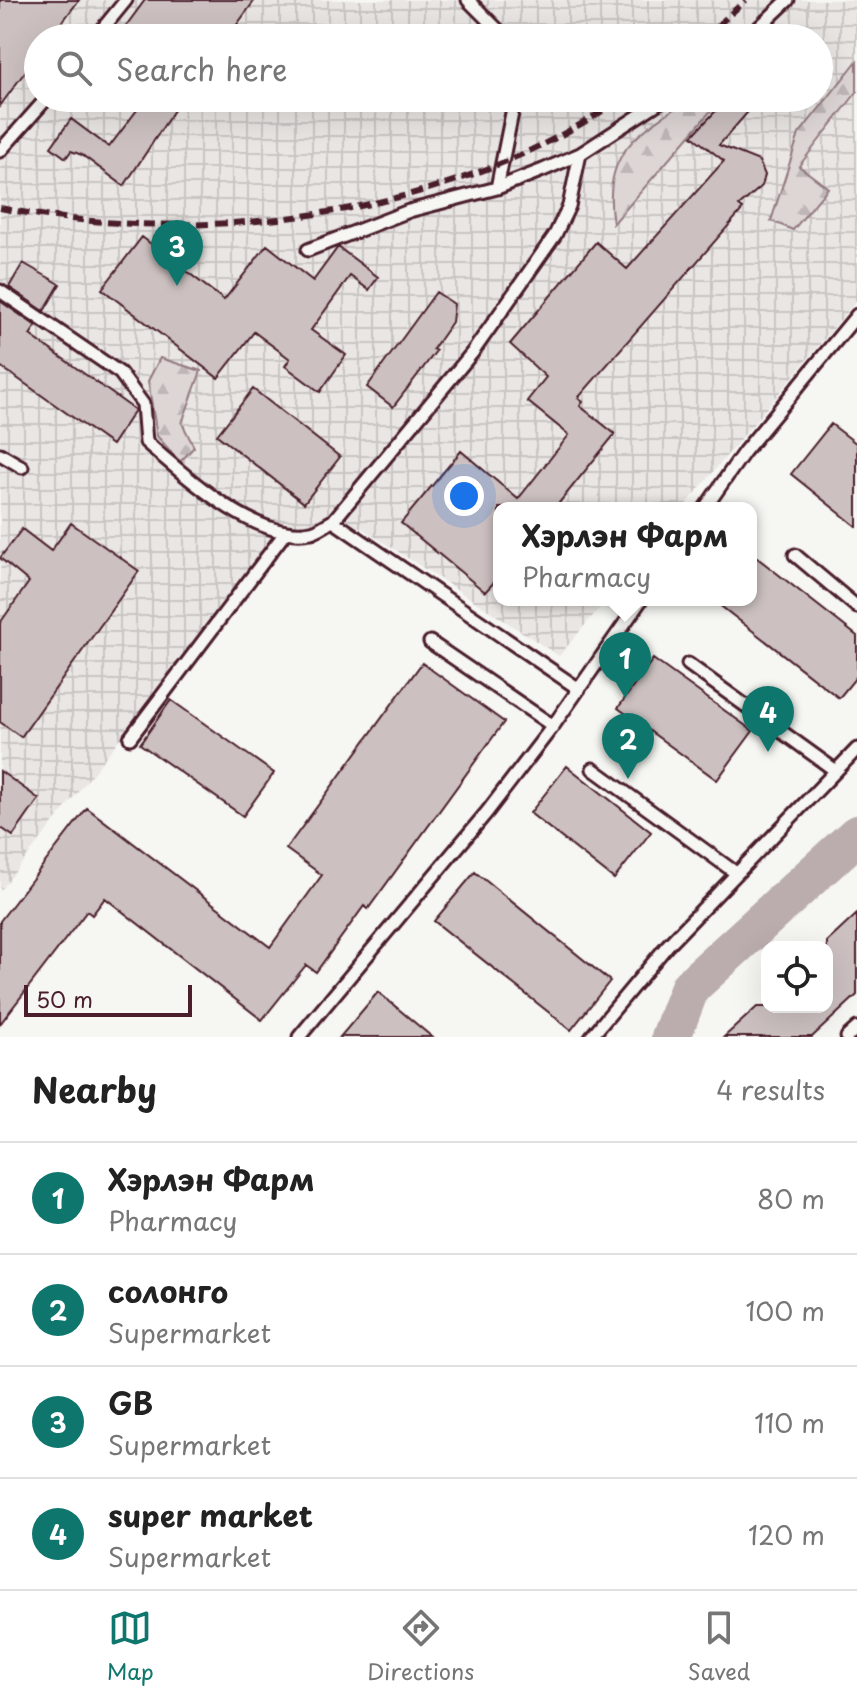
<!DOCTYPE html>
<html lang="en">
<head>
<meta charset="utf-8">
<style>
  body { margin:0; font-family:"Playpen Sans",sans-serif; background:#f6f6f6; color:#222 }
  .controls { position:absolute; right:24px; bottom:24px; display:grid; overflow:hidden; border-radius:16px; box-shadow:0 8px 32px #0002 }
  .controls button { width:72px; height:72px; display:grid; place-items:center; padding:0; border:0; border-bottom:2px solid #e0e0e0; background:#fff; color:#222; font:40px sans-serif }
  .scale { position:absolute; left:24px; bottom:20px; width:168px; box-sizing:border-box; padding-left:8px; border:4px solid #4a1f2b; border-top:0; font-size:22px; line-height:28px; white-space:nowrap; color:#4a1f2b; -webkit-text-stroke:6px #f6f6f2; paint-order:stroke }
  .you { position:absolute; left:464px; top:496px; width:28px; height:28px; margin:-20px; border:6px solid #fff; border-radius:50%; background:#1a73e8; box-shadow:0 0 0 12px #1a73e833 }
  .badge { display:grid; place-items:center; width:52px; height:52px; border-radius:50%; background:#0f766e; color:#fff; font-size:26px; font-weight:700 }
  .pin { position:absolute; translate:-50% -66px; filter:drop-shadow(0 2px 4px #0008) }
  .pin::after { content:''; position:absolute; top:42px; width:28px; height:24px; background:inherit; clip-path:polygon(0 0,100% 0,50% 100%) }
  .popup { position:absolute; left:493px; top:502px; width:264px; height:104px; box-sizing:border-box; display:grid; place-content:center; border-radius:16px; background:#fff; filter:drop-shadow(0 2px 6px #0005); font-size:26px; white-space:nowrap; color:#767676 }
  .popup b { font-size:30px; color:#222 }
  .popup::after { content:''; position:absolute; left:50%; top:100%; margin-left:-16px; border:16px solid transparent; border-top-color:#fff }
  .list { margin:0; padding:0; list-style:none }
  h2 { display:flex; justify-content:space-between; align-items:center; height:104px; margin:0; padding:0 32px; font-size:34px }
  h2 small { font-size:26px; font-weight:400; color:#767676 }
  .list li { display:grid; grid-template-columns:52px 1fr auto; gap:24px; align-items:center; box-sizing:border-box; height:112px; padding:0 32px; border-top:2px solid #e0e0e0 }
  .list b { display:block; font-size:30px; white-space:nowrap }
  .list p { margin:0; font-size:26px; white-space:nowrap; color:#767676 }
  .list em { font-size:26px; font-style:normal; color:#767676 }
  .icon { flex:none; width:44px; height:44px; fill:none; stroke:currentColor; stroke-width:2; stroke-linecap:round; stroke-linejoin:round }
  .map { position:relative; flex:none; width:857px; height:1037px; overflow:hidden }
  .search { position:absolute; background:#fff; box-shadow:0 8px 32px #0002; left:24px; right:24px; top:24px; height:88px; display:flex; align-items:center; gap:20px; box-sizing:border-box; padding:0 28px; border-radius:44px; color:#767676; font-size:30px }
  .sheet { height:552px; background:#fff }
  nav { display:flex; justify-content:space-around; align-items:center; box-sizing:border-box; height:112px; border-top:2px solid #e0e0e0; background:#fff; font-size:22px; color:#767676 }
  nav a { display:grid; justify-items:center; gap:4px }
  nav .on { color:#0f766e }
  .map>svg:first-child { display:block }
  .industrial { fill:url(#industrial-grid); fill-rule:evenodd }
  .forest { fill:url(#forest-firs); stroke:#947a80; stroke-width:2 }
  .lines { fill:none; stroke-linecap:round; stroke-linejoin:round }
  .river { stroke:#bbadae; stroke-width:40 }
  .building { fill:#ccc1c0; stroke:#4a1f2b; stroke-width:2 }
  .service-casing { stroke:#4a1f2b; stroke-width:17 }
  .service { stroke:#f6f6f2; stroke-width:11 }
  .rail { stroke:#4a1f2b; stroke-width:6; stroke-dasharray:12 6; stroke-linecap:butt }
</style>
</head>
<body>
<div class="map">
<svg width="857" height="1037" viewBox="0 0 857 1037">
  <defs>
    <pattern id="industrial-grid" width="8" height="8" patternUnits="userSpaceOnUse" patternTransform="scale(2)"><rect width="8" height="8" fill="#e9e6e3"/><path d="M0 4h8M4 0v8" fill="none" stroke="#c9c5c3"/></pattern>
    <pattern id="forest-firs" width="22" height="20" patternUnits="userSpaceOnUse" patternTransform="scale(2)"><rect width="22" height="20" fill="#ddd6d5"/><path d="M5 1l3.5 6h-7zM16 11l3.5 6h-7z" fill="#bfb7b7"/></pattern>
  </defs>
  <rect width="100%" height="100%" fill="#f6f6f2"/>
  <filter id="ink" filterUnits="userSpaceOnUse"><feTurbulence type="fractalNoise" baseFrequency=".0125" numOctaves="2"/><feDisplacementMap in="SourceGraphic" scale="16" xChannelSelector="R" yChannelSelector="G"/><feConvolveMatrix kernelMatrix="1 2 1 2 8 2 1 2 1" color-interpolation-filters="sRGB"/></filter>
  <g filter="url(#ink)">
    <!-- industrial -->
    <path class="industrial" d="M0 0H857V300L683 508H499V600H606L559 656 360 527 277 539 0 891ZM38 38H819V98H38Z"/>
    <!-- forest -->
    <path class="forest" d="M857 61V92L799 166 828 188 793 230 771 221 799 134Z
      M690 98H722L613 224C601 151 637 135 690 98Z
      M160 358 201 371 182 423 194 447 180 462 157 436 148 381Z"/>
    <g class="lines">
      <!-- river -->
      <path class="river" d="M671 1037 690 987 857 835"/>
    </g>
    <!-- building -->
    <path class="building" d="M0 0H79L50 38H38V54L0 106Z
      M145 0H255L227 38H117Z
      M121 98H182L124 186 82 155 71 151 66 158 51 147 71 119 109 147 137 110Z
      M728 98H760L719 145 759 161 765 175 762 186 739 206 743 209 578 398 583 402 580 406 615 434 555 508H499V577L485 592 401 523 461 451 518 499 569 435 527 401 546 377 510 344 596 242 627 269 724 161 692 136Z
      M142 237 224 300 267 245 313 281 338 247 378 277 369 290 350 276 311 330 346 355 320 392 285 366 290 359 254 332 218 378 102 289Z
      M23 263 60 284 44 311 9 287Z
      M436 292 454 304 452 322 433 349 436 351 393 407 367 387Z
      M0 301 36 326 30 335 135 410 112 445 0 366Z
      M253 389 340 457 304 503 217 435Z
      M831 424 857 444V527L791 474Z
      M71 523 139 571 21 737 0 722V623L29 582 0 558 22 529 51 551Z
      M751 553 857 636V676L839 698 713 600H751Z
      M653 659 753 731 717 780 618 708Z
      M422 663 504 722 368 909 364 906 316 972 306 965 262 1020 105 898 92 915 87 911 0 1024V921L87 808 270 947 322 875 286 849Z
      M171 700 274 773 243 816 140 744Z
      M567 766 651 832 614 879 530 813Z
      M0 771 39 799 13 836 0 827Z
      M475 872 610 981 571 1030 434 921Z
      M857 914V995L812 1037H724L757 1007H827V942Z
      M378 992 432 1037H340Z"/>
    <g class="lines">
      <defs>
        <path id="service" d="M468 0 506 38
          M95 38 126 0
          M748 38 788 0
          M0 151 47 98
          M497 188 515 98
          M308 250 409 211 497 188 543 170 580 154 666 98
          M0 291 120 373 143 404 146 442C184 475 257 543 311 532 318 531 326 524 333 521L472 353 555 235 569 206 580 154
          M0 454 22 467
          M705 508 744 452 857 315
          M333 521 579 689
          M795 555 857 607
          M688 664 836 771
          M553 726 641 600
          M130 738 285 533
          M593 769 736 873
          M299 1037 487 812 553 726 430 642
          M591 1037 667 946 857 749
          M847 1037 857 1028"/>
      </defs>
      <!-- service casing -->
      <use href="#service" class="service-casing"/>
      <!-- service -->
      <use href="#service" class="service"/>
      <!-- rail -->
      <path class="rail" d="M704 38 746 0
        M0 208C203 248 449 218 622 98"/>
    </g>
  </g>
</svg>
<div class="controls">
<button><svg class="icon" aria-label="locate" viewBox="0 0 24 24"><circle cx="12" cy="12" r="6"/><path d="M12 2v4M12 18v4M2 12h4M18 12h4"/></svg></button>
</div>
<div class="scale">50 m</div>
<div class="you"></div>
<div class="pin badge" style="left:625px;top:698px">1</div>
<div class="popup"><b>Хэрлэн Фарм</b>Pharmacy</div>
<div class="pin badge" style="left:628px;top:779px">2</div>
<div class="pin badge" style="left:177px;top:286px">3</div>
<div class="pin badge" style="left:768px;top:752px">4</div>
<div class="search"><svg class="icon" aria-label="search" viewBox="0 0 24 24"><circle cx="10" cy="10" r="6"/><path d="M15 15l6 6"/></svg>Search here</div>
</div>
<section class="sheet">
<h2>Nearby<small>4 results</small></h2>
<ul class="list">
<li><span class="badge">1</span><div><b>Хэрлэн Фарм</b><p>Pharmacy</p></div><em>80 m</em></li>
<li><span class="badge">2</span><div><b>солонго</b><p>Supermarket</p></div><em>100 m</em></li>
<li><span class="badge">3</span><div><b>GB</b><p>Supermarket</p></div><em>110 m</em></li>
<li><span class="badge">4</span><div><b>super market</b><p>Supermarket</p></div><em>120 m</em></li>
</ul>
</section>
<nav>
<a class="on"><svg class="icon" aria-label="map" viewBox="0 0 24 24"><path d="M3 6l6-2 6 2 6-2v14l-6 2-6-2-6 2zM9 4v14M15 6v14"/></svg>Map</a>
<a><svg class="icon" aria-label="directions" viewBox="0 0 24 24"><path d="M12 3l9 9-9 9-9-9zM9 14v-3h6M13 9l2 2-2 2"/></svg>Directions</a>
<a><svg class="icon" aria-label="saved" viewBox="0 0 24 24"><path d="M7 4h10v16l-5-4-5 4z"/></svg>Saved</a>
</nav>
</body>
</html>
